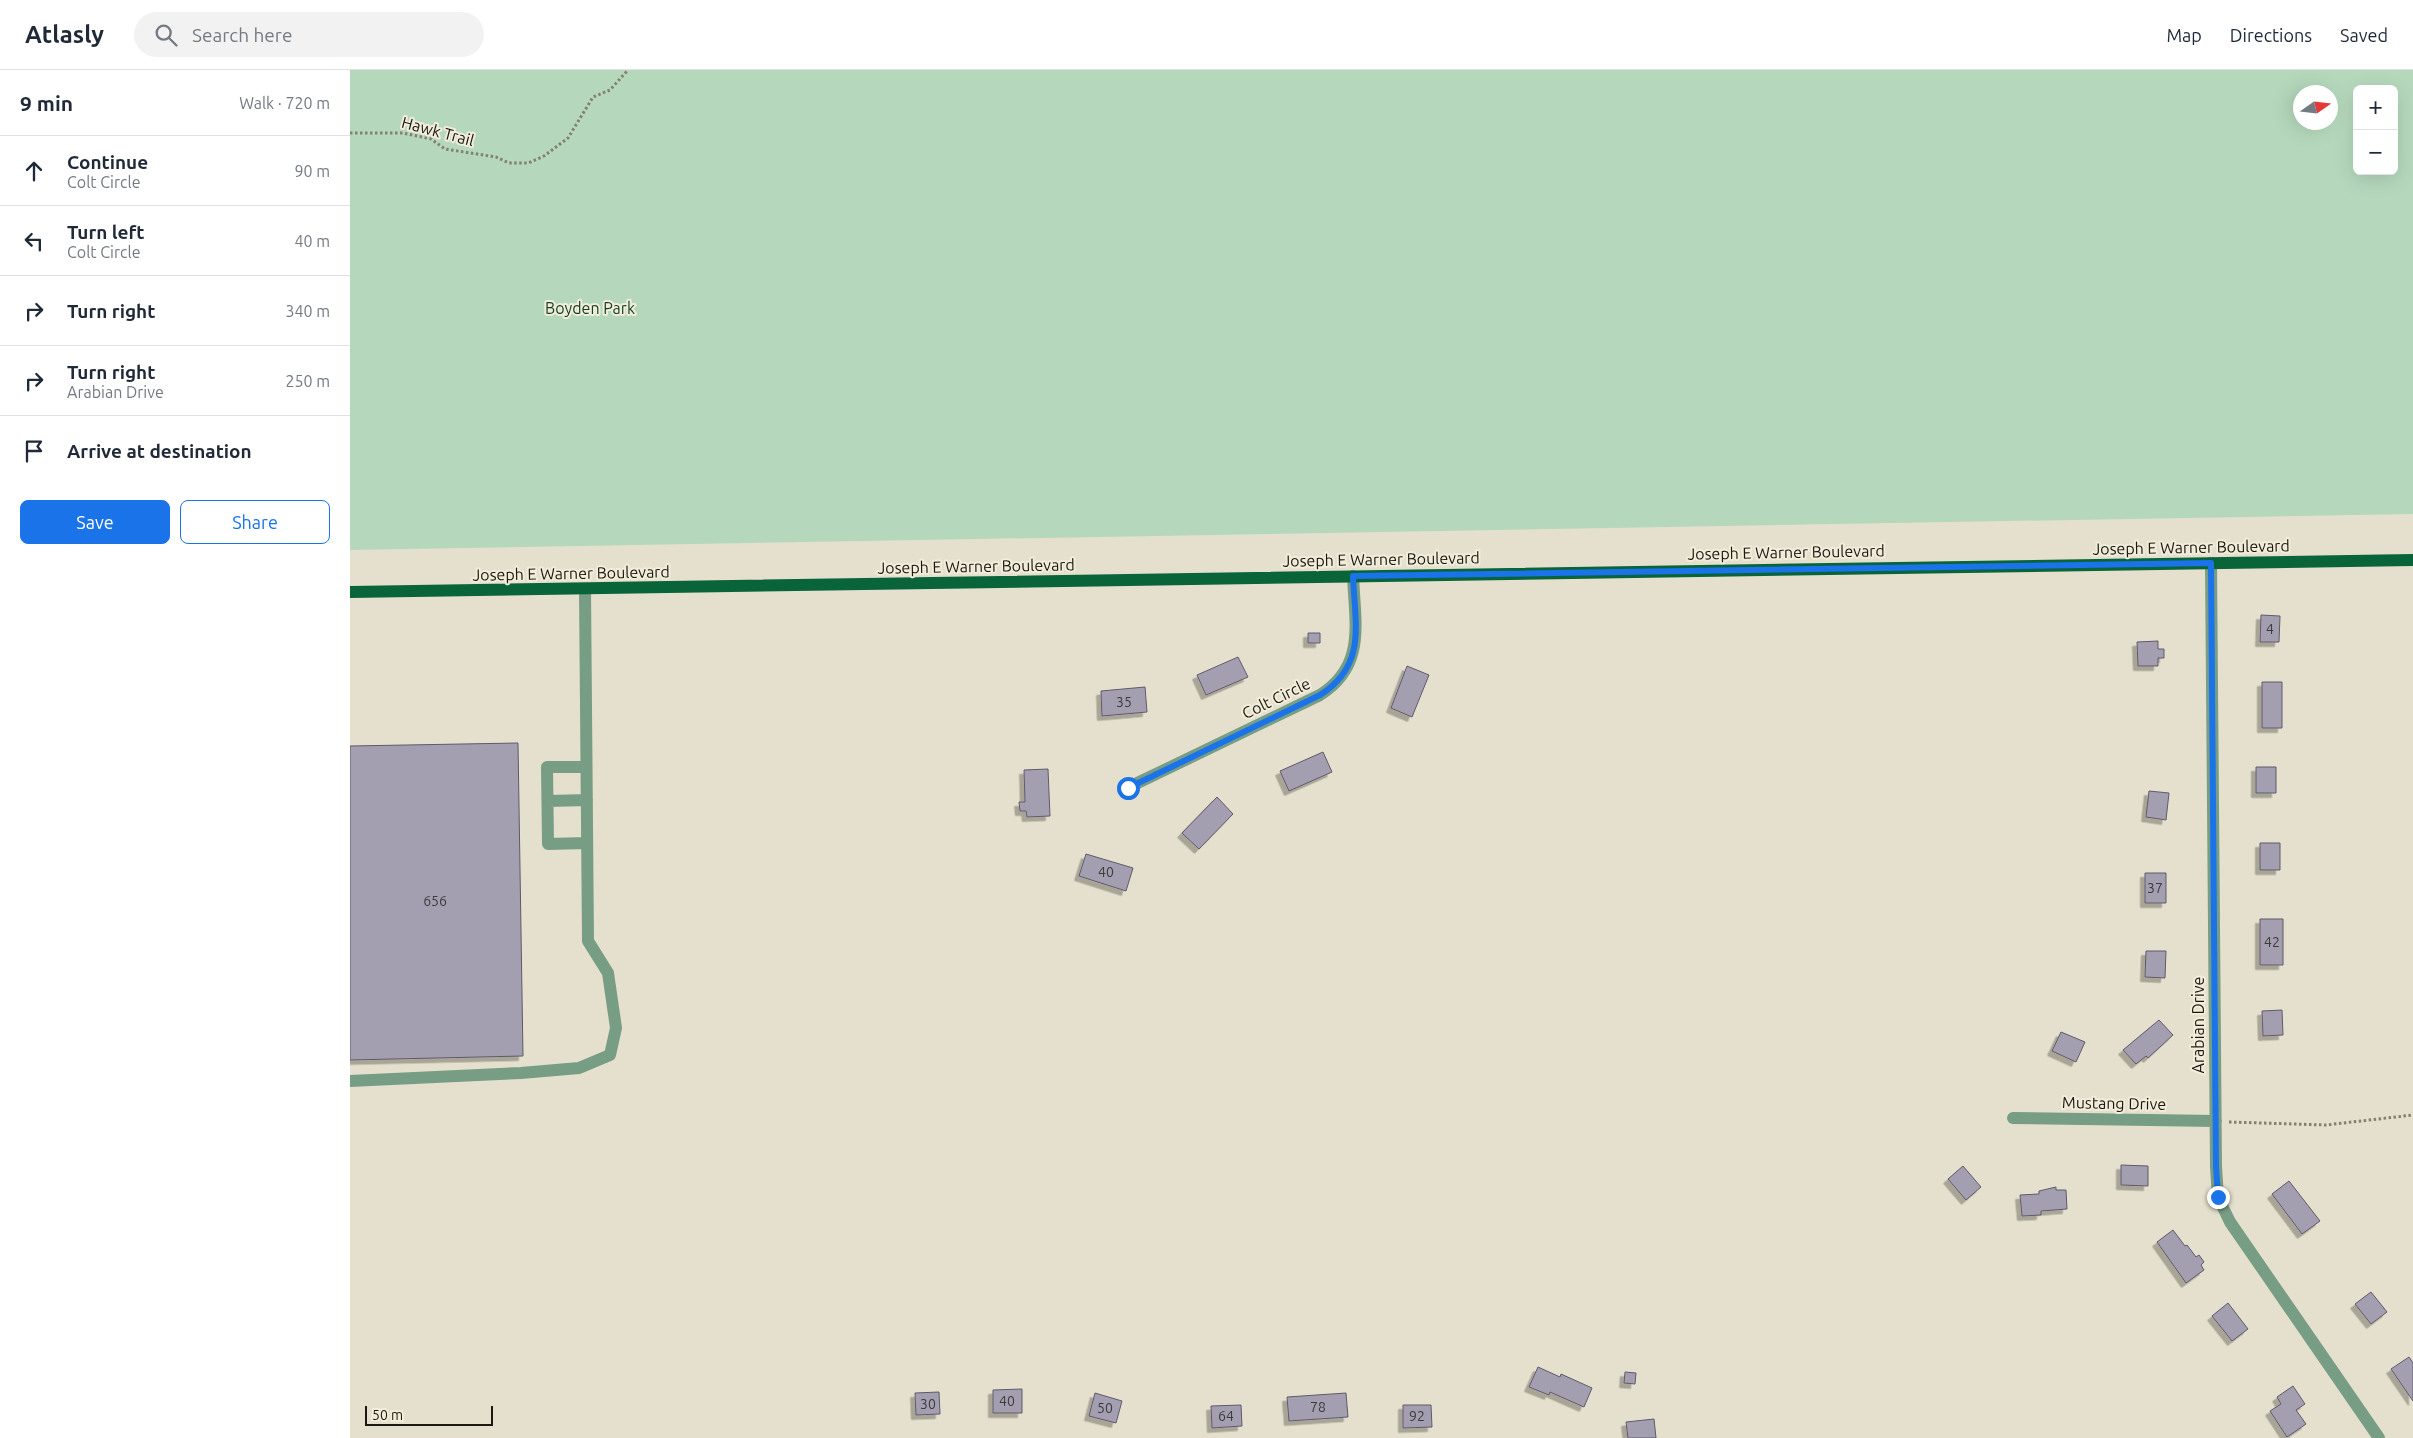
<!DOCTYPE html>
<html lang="en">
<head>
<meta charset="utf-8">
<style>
  body { margin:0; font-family:Ubuntu,sans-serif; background:#f2f2f3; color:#1f2937 }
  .controls { position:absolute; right:15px; top:15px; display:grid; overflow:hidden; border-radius:8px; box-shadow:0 5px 20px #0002 }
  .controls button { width:45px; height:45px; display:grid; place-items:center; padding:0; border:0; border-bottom:1px solid #e0e1e3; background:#fff; color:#1f2937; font:25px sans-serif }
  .compass { position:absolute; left:1943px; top:15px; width:45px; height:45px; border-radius:50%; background:#fff; box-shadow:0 5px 20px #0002; rotate:76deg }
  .scale { position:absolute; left:15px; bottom:12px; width:128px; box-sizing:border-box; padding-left:5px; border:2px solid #1b1912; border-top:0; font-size:14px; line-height:18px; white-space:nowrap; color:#1b1912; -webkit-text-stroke:4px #f2edda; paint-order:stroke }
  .stop { position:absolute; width:15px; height:15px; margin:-11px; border:4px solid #1a73e8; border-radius:50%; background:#fff }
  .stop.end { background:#1a73e8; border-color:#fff; box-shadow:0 1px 5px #0008 }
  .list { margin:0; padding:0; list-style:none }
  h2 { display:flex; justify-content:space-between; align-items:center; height:65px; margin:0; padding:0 20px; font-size:21px }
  h2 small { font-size:16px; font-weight:400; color:#747a83 }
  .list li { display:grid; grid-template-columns:32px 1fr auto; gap:15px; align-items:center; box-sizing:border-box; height:70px; padding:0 20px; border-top:1px solid #e0e1e3 }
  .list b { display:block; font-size:19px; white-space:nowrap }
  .list p { margin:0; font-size:16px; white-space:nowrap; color:#747a83 }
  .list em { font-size:16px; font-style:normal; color:#747a83 }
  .actions { display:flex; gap:10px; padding:15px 20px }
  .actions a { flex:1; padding:11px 0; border:1px solid #1a73e8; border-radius:8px; text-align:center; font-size:18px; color:#1a73e8 }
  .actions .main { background:#1a73e8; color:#fff }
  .icon { flex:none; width:28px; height:28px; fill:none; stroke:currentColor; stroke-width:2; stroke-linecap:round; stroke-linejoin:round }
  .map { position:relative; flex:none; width:2063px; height:1368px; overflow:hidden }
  header { display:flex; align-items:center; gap:30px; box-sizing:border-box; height:70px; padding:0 25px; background:#fff; border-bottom:1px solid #e0e1e3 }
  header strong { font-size:24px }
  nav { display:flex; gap:28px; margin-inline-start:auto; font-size:18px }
  .search { width:350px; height:45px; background:#f2f2f3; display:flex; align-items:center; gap:12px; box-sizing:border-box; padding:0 18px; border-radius:28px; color:#747a83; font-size:19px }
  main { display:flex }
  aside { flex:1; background:#fff }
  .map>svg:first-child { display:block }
  .green { fill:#b5d8bc; fill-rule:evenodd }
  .building { fill:#a39eb0; stroke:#5e5a6a; filter:url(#shadow) }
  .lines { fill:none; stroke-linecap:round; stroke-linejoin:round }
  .path { stroke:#838072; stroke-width:3; stroke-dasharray:2.5 2.5; stroke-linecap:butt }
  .minor { stroke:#789d85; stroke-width:12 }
  .major { stroke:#09643a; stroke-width:12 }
  .route { stroke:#1a73e8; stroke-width:6 }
  .labels { text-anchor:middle; stroke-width:4; stroke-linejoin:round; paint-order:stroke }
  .number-label { font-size:14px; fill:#3d3a3a }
  .street-label { font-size:16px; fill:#1b1912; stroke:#f2edda }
  .park-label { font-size:16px; fill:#0f3f21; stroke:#f2edda }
</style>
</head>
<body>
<header>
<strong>Atlasly</strong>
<div class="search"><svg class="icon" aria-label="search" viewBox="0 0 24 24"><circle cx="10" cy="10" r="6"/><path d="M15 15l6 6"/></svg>Search here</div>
<nav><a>Map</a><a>Directions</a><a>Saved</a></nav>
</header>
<main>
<aside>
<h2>9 min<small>Walk · 720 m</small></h2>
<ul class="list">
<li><svg class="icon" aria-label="ahead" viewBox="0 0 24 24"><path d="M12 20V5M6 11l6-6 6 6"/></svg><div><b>Continue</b><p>Colt Circle</p></div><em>90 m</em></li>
<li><svg class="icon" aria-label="left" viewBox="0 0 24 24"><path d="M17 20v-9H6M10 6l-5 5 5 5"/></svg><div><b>Turn left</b><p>Colt Circle</p></div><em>40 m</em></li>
<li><svg class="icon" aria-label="right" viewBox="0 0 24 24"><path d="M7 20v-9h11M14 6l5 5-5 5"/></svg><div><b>Turn right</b></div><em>340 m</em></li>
<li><svg class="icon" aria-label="right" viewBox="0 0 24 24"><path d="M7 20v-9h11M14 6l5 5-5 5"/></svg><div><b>Turn right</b><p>Arabian Drive</p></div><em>250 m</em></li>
<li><svg class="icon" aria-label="arrive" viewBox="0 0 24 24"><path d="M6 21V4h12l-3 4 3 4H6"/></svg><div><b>Arrive at destination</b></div></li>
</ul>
<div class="actions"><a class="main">Save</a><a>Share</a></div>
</aside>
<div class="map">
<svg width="2063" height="1368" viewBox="0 0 2063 1368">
  <defs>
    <filter id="shadow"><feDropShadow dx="-4.5" dy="4.5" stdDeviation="0" flood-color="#0004"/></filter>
  </defs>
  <rect width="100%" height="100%" fill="#e5e0cd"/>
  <!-- green -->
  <path class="green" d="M0 0H2063V444L0 480ZM2007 19H2044V101H2007ZM1950 22H1980V52H1950Z"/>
  <!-- building -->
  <path class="building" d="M1911 545 1930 546 1929 572H1910Z
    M958 563H970V573H958Z
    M1808 571V579H1814V588H1808V596H1788L1787 572Z
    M888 587 898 607 856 625 847 605Z
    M1057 596 1079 605 1062 647 1041 638Z
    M1912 612H1932V658H1912Z
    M795 617 797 642 752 646 751 621Z
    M168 673 173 986 0 990V676Z
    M973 682 982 702 939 721 930 701Z
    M1906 697H1926V723H1906Z
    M698 699 700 746 677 747 676 741H670L669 732H675L674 700Z
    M1799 721 1819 723 1816 750 1796 747Z
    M867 727 883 744 849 779 832 763Z
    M1910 773H1930V800H1910Z
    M736 784 783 798 776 821 729 806Z
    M1795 803H1816V833H1795Z
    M1910 849H1933V895H1910Z
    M1796 881H1816L1815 908 1795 907Z
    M1932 940 1933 965 1913 966 1912 941Z
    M1809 950 1823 965 1798 988 1796 986 1786 994 1773 980Z
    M1711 962 1735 972 1726 992 1702 981Z
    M1771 1095 1798 1096V1116L1771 1115Z
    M1613 1096 1631 1117 1616 1130 1598 1109Z
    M1939 1111 1970 1151 1952 1164 1922 1124Z
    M1706 1117V1120H1716L1717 1139 1691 1141V1145L1672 1146 1670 1125 1689 1124V1121Z
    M1823 1160 1835 1176 1837 1175 1846 1187 1849 1185 1854 1192 1851 1195 1854 1200 1836 1213 1807 1172Z
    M2021 1222 2037 1242 2021 1254 2005 1234Z
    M1878 1233 1898 1259 1882 1271 1862 1246Z
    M2059 1287 2063 1293V1331L2041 1299Z
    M1188 1297 1210 1307 1211 1304 1242 1318 1234 1337 1200 1322 1199 1325 1179 1317Z
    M1275 1302 1286 1303 1285 1314 1274 1313Z
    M1943 1316 1955 1334 1946 1340 1956 1354 1937 1367 1920 1341 1931 1334 1927 1327Z
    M672 1319V1343H643V1320Z
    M589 1322 590 1344 566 1345 565 1323Z
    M745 1323 772 1331 766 1353 739 1346Z
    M996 1323 998 1347 939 1351 937 1327Z
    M891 1335 892 1356 862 1358 861 1336Z
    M1053 1335H1081L1082 1357 1053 1358Z
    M1304 1349 1306 1368H1278L1276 1352Z"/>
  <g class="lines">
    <!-- path -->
    <path class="path" d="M0 63H53L81 69 95 79 146 87 159 93H178L194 86 218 68 243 27 260 20 278 0
      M1879 1052 1976 1055 2063 1045"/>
    <!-- minor -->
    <path class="minor" d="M1861 493 1866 1097 1868 1127 1880 1152 2029 1368
      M236 697H197L198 774 237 773
      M777 718 970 625C1016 596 1005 554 1003 506
      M198 731 237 730
      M0 1011 171 1003 229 998 260 985 266 958 258 903 238 871 235 519
      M1663 1048 1866 1051"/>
    <!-- major -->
    <path class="major" d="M0 522 2063 490"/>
  </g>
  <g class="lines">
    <!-- route -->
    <path class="route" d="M778 718 970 625C1017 595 1005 555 1003 506L1861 493 1866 1097 1868 1127"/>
  </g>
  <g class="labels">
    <!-- number labels -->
    <g class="number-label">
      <text x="1920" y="564">4</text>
      <text x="774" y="637">35</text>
      <text x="756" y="807">40</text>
      <text x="1805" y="823">37</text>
      <text x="85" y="836">656</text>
      <text x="1922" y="877">42</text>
      <text x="657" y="1336">40</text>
      <text x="578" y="1339">30</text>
      <text x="968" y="1342">78</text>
      <text x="755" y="1343">50</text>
      <text x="876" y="1351">64</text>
      <text x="1067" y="1351">92</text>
    </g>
    <!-- street labels -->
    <g class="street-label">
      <text transform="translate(88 61) rotate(15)" y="6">Hawk Trail</text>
      <text transform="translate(1841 477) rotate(-1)" y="6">Joseph E Warner Boulevard</text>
      <text transform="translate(1436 482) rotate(-1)" y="6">Joseph E Warner Boulevard</text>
      <text transform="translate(1031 489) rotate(-1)" y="6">Joseph E Warner Boulevard</text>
      <text transform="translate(626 496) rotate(-1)" y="6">Joseph E Warner Boulevard</text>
      <text transform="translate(221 503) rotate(-1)" y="6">Joseph E Warner Boulevard</text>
      <text transform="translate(926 628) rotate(-26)" y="6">Colt Circle</text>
      <text transform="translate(1848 955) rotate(-90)" y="6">Arabian Drive</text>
      <text transform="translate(1764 1033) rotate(1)" y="6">Mustang Drive</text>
    </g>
    <!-- park labels -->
    <g class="park-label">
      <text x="240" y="244">Boyden Park</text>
    </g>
  </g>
</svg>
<div class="controls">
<button>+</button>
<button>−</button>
</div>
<svg class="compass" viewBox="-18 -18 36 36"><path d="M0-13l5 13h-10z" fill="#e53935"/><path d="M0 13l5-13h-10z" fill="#747a83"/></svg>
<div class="scale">50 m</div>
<div class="stop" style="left:778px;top:718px"></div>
<div class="stop end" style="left:1868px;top:1127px"></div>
</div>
</main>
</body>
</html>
